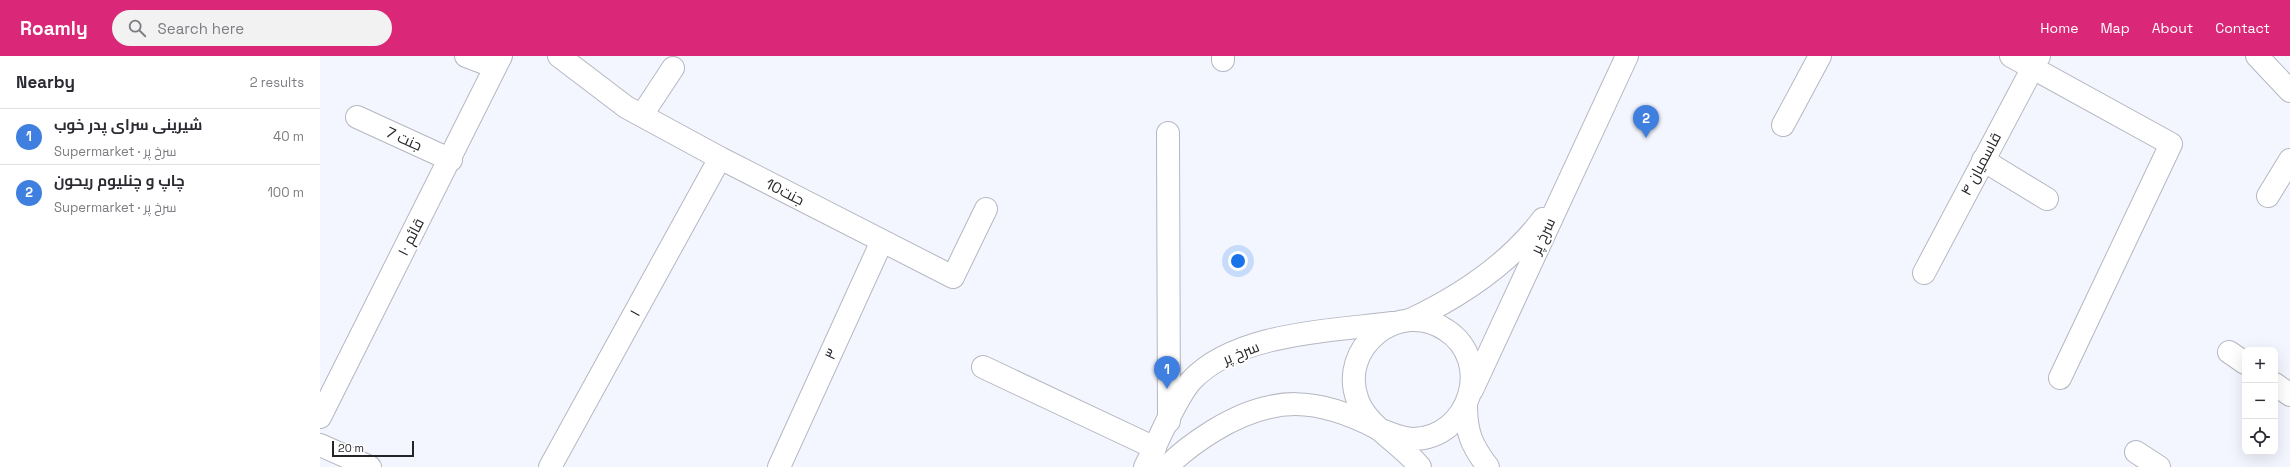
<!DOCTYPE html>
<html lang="en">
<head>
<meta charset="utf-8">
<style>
  body { margin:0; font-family:"Space Grotesk",Cairo,sans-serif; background:#f2f2f3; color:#2b2b33 }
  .controls { position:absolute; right:12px; bottom:12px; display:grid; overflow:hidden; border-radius:8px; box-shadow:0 4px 16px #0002 }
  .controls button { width:36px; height:36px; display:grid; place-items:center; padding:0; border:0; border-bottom:1px solid #e1e1e2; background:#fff; color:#2b2b33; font:20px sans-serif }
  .scale { position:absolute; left:12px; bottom:10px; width:82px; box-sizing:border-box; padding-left:4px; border:2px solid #252529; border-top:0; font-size:11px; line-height:14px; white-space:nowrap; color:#252529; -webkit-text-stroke:3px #fff; paint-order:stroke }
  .you { position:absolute; left:918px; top:205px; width:14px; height:14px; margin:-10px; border:3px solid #fff; border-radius:50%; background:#1a73e8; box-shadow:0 0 0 6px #1a73e833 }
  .badge { display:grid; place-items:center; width:26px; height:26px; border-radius:50%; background:#db2777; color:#fff; font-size:13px; font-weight:700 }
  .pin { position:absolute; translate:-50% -33px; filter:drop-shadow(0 1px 2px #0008) }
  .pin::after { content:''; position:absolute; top:21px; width:14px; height:12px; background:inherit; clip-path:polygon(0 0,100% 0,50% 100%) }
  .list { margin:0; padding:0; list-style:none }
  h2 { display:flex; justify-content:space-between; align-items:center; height:52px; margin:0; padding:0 16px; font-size:17px }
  h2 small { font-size:13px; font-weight:400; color:#7c7c81 }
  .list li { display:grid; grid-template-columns:26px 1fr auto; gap:12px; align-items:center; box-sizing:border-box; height:56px; padding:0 16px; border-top:1px solid #e1e1e2 }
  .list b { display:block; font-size:15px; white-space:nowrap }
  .list p { margin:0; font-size:13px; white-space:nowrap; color:#7c7c81 }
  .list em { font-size:13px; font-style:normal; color:#7c7c81 }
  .icon { flex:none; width:22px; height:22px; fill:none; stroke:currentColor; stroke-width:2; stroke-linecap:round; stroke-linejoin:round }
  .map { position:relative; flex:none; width:1970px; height:411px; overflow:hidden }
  header { display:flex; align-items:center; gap:24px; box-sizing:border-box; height:56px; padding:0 20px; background:#db2777; color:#fff }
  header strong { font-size:19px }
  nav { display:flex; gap:22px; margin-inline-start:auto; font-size:14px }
  .search { width:280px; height:36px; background:#f2f2f3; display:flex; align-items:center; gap:10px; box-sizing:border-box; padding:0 14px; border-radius:22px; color:#7c7c81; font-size:15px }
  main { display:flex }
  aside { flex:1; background:#fff }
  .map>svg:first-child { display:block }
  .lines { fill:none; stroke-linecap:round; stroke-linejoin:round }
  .minor-casing { stroke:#b5b7c1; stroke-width:24 }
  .secondary-casing { stroke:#b5b7c1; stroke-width:24 }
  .primary-casing { stroke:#b5b7c1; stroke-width:24 }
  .minor { stroke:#fff; stroke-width:22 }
  .secondary { stroke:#fff; stroke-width:22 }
  .primary { stroke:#fff; stroke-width:22 }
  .labels { text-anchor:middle; stroke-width:4; stroke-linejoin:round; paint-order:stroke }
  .street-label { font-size:15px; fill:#252529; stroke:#fff }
</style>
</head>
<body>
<header>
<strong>Roamly</strong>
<div class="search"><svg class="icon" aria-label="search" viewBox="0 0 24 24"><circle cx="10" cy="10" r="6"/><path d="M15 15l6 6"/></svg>Search here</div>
<nav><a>Home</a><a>Map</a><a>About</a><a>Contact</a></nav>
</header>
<main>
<aside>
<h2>Nearby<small>2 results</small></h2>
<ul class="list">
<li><span class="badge" style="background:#3f7fe0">1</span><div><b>شیرینی سرای پدر خوب</b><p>Supermarket · سرخ پر</p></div><em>40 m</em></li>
<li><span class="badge" style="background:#3f7fe0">2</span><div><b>چاپ و چنلیوم ریحون</b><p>Supermarket · سرخ پر</p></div><em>100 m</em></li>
</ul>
</aside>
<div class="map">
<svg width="1970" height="411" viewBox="0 0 1970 411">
  <rect width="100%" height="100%" fill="#f3f5ff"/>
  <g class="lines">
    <defs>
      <path id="minor" d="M146 0 175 11
        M239 0 306 51 400 102 633 221 666 153
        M1691 0 1851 88 1740 322
        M903 4V0
        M322 59 353 12
        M37 61 131 104
        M1463 69 1500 0
        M848 77 849 365
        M1663 104 1727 143
        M1948 140 1970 104
        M1604 217 1719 0
        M1909 296 1925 307
        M663 311 835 392
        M1955 328 1970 339
        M0 361 181 0
        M0 389 50 411
        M1816 396 1839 411
        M230 411 400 102
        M459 411 562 185"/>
      <path id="secondary" d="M1937 0 1970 35
        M1090 264C1141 240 1189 208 1223 163
        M1152 334 1307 0
        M825 411C837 388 855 343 871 325 915 277 1011 275 1072 267
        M847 411C860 397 877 385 893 375 953 338 998 341 1059 373"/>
      <path id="primary" d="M1146 349C1146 377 1152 390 1168 411
        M1061 374C1072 378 1082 383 1093 383 1150 382 1174 305 1126 274 1079 242 1017 292 1038 345 1048 371 1082 388 1100 411"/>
    </defs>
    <!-- minor casing -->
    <use href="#minor" class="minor-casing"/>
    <!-- secondary casing -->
    <use href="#secondary" class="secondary-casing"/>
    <!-- primary casing -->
    <use href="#primary" class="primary-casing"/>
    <!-- minor -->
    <use href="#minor" class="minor"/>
    <!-- secondary -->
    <use href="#secondary" class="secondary"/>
    <!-- primary -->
    <use href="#primary" class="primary"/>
  </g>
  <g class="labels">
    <!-- street labels -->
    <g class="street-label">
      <text transform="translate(84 83) rotate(24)" y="5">جنت 7</text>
      <text transform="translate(1661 108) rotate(-62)" y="5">قاسمیان ۴</text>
      <text transform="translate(465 136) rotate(27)" y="5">جنت10</text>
      <text transform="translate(1223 180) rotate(-65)" y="5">سرخ پر</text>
      <text transform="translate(91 181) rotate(-63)" y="5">قائم ۱۰</text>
      <text transform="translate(315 257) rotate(-61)" y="5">۱</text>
      <text transform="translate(921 297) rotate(-22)" y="5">سرخ پر</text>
      <text transform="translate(511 298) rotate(-65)" y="5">۳</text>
    </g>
  </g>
</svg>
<div class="controls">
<button>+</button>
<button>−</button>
<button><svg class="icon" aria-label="locate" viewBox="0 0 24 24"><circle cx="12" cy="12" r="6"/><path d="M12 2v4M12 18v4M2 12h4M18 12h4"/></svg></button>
</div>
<div class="scale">20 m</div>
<div class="you"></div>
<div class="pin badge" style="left:847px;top:333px;background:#3f7fe0">1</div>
<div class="pin badge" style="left:1326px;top:82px;background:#3f7fe0">2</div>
</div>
</main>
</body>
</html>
